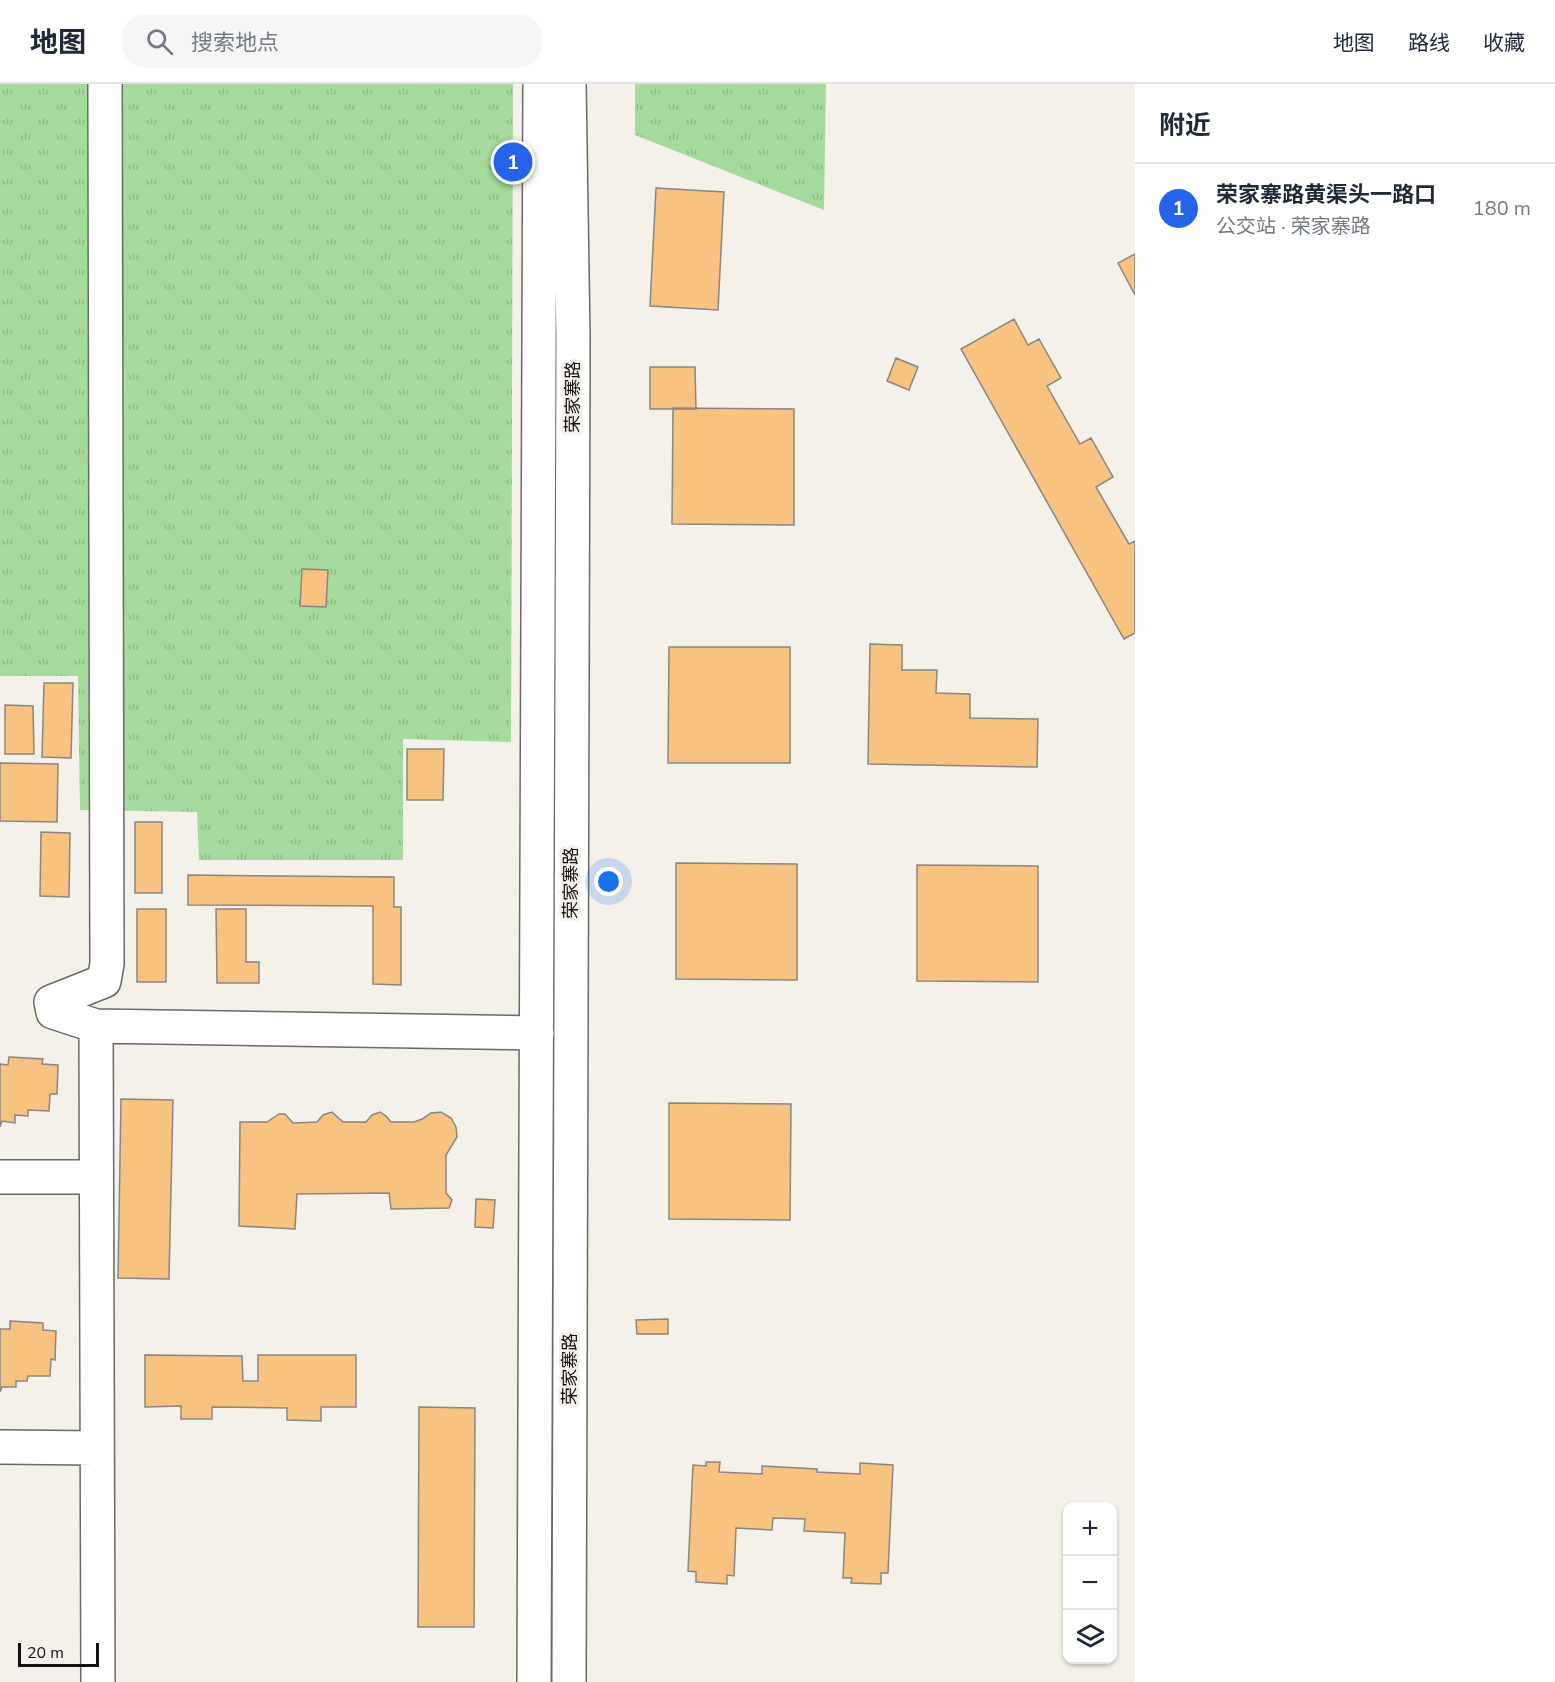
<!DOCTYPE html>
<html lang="zh">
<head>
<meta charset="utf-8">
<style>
  body { margin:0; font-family:"Nunito Sans","Noto Sans SC",sans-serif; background:#f6f6f7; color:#1f2937 }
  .controls { position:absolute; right:18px; bottom:18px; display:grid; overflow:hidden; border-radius:12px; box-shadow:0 2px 4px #0004 }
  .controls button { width:54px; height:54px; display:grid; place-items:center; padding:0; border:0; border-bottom:2px solid #e0e1e3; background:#fff; color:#1f2937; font:30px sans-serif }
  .scale { position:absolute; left:18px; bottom:15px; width:81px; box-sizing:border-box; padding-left:6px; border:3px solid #131210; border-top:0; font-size:16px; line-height:21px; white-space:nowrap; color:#131210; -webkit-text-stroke:4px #f4f1eb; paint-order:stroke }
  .you { position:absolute; left:609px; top:798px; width:21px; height:21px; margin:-15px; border:4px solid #fff; border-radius:50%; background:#1a73e8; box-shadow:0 0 0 9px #1a73e833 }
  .badge { display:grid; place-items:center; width:39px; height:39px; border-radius:50%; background:#2563eb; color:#fff; font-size:20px; font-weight:700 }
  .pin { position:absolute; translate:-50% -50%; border:3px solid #fff; box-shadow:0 2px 6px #0006 }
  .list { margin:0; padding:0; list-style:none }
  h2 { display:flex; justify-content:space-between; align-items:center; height:78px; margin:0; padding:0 24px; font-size:26px }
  h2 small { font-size:20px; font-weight:400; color:#747a83 }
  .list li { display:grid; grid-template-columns:39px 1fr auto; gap:18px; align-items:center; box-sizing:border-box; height:90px; padding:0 24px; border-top:2px solid #e0e1e3 }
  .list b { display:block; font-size:22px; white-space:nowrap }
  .list p { margin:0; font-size:20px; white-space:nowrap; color:#747a83 }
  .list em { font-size:20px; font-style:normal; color:#747a83 }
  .icon { flex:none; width:33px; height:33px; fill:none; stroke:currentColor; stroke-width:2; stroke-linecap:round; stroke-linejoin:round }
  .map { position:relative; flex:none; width:1135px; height:1598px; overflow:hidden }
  header { display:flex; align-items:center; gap:36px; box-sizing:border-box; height:84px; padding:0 30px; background:#fff; border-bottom:2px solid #e0e1e3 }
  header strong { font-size:28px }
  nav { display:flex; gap:33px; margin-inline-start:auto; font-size:21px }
  .search { width:420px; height:54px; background:#f6f6f7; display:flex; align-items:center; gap:15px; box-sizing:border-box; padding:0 21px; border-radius:24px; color:#747a83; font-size:22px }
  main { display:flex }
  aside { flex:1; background:#fff }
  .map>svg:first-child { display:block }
  .grass { fill:url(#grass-tufts) }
  .building { fill:#f8c281; stroke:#8a8682; stroke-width:1.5 }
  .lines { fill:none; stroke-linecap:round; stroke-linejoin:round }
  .minor-casing { stroke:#6c6965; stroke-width:36 }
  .minor { stroke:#fff; stroke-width:33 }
  .labels { text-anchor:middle; stroke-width:6; stroke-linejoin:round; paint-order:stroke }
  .street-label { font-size:18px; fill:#131210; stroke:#f4f1eb }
</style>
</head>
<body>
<header>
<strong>地图</strong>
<div class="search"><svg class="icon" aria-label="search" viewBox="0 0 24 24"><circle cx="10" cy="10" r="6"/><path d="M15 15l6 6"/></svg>搜索地点</div>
<nav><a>地图</a><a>路线</a><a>收藏</a></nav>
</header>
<main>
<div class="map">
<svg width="1135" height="1598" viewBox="0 0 1135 1598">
  <defs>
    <pattern id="grass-tufts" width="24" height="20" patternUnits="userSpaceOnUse" patternTransform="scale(1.5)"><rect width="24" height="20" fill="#a5db9d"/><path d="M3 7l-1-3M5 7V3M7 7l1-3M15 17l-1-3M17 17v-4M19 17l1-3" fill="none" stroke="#8dbb86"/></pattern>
  </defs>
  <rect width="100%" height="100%" fill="#f4f1eb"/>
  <!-- grass -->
  <path class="grass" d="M0 0H513L511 658 403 655V776H199L197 728 80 726 78 592H0Z
    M635 0H826L824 126 635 51Z"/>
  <!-- building -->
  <path class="building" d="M656 104 724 108 718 226 650 222Z
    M1135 170V211L1118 179Z
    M1014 235 1028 261 1039 255 1061 294 1047 302 1080 360 1091 354 1113 393 1096 403 1129 460 1135 457V549L1124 555 961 265Z
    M896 274 918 283 909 306 887 297Z
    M650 283H695L696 325H650Z
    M673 324 794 325V441L672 440Z
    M302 485 328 486 326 523 300 522Z
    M870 560 902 561V586H937L936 609 970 610V634L1038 635 1037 683 868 680Z
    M669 563H790V679H668Z
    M44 599H73L71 674 42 673Z
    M5 621 33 622 34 670H5Z
    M407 665H444L443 716H407Z
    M0 679 58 680 57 738 0 737Z
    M135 738H162V809H135Z
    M41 748 70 749 69 813 40 812Z
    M676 779 797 780V896L676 895Z
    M917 781 1038 782V898L917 897Z
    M188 791 394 793V823H401V901L373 900V822L188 821Z
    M137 825H166V898H137Z
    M216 825H246V878H259V899H217Z
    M9 973 43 975 42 980 58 981 57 1010H50L49 1027 28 1026V1032L15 1031V1039L2 1037 0 1043V980L8 981Z
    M121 1015 173 1016 169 1195 118 1194Z
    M669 1019 791 1020 790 1136 669 1135Z
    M332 1028 343 1038H366L372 1031 380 1028 386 1032 391 1038H414L422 1035 431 1029 441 1028 451 1034 456 1043 457 1053 446 1071V1109L452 1116 449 1124 391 1125 389 1109 297 1110 295 1145 239 1142 240 1038H267L279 1030H285L293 1039 317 1038 323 1031Z
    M476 1115 495 1116 493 1144 475 1143Z
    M668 1235V1250H637L636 1236Z
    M10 1237 43 1239V1246L56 1247 55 1276 51 1275 50 1292H28L27 1297H16V1303H2L0 1308V1245H10Z
    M145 1271 242 1272 243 1297H258V1271H356V1323H321V1337L287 1336V1324L212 1323V1335H181V1322L145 1323Z
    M419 1323 475 1324 474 1543H418Z
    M706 1378H720L719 1388 762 1390V1382L817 1385V1388L860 1390V1379L893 1381 888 1489H881V1500L851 1499 852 1494H843L845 1449 804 1447 805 1435 773 1434 772 1446 736 1444 734 1492 727 1491V1500L696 1498V1488L688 1487 693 1381 706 1382Z"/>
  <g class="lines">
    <defs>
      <path id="minor" d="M96 942 53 928 51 918 104 897 107 880 105 0
        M0 1093H96
        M0 1363 97 1364
        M98 1598 96 942 537 949
        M534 1598 540 0
        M569 1598 573 254 569 0"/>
    </defs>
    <!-- minor casing -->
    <use href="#minor" class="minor-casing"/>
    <!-- minor -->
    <use href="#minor" class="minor"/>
  </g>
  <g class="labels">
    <!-- street labels -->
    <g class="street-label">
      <text transform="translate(573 313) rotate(-90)" y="6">荣家寨路</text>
      <text transform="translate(571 799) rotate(-90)" y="6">荣家寨路</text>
      <text transform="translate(570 1285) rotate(-90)" y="6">荣家寨路</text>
    </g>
  </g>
</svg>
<div class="controls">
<button>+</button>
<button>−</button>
<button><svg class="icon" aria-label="layers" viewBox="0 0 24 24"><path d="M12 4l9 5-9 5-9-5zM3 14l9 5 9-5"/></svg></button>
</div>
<div class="scale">20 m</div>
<div class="you"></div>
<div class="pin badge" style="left:513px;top:78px">1</div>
</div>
<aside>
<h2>附近<small></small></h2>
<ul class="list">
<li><span class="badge">1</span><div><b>荣家寨路黄渠头一路口</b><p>公交站 · 荣家寨路</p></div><em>180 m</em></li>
</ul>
</aside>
</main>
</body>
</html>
